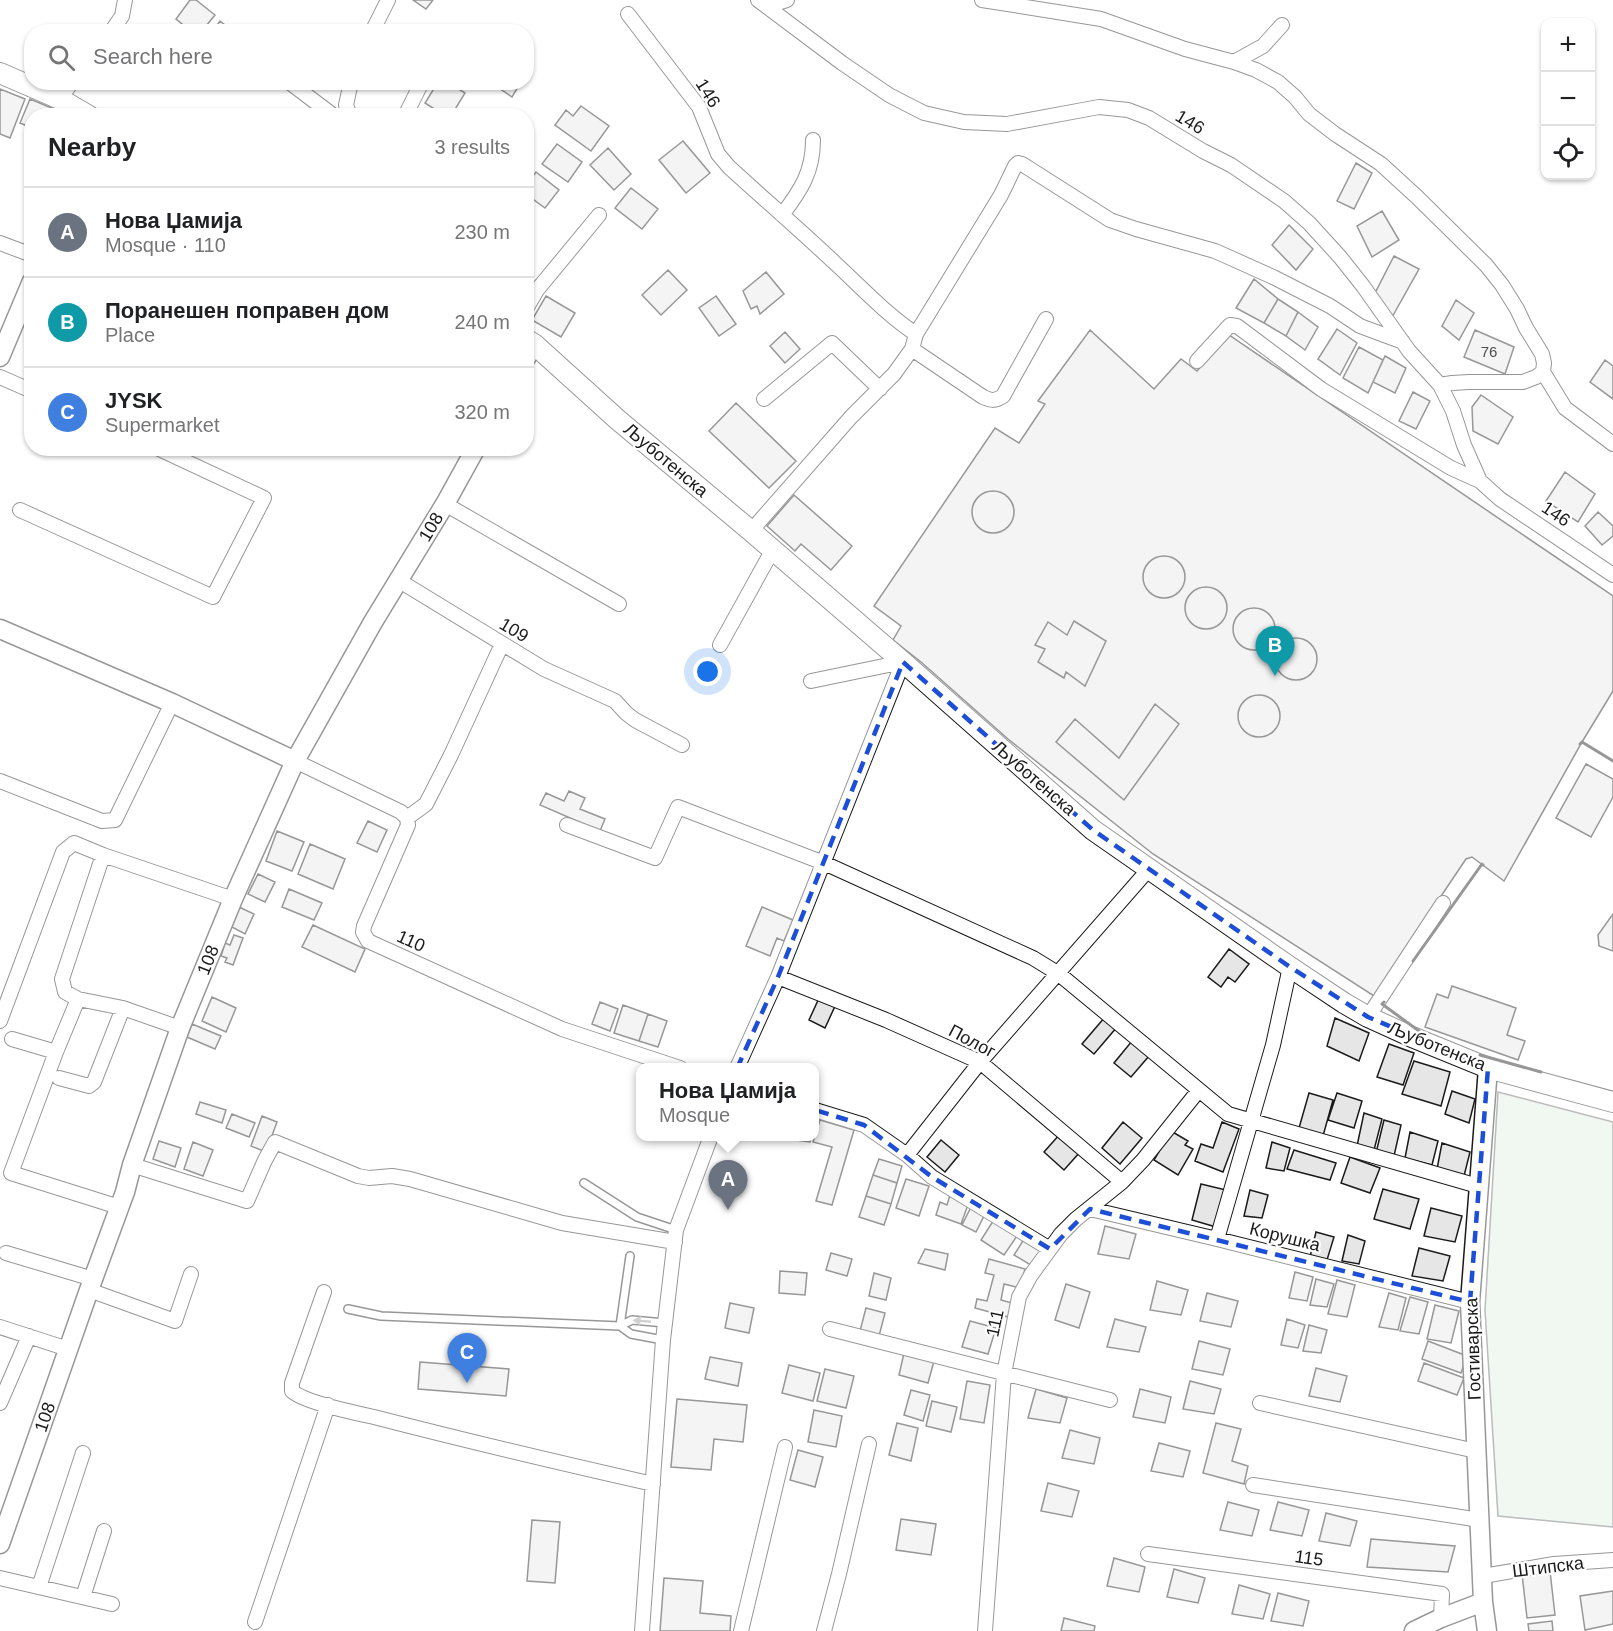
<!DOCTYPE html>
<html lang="en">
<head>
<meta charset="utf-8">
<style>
  body { margin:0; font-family:Arial,sans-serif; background:#f6f6f6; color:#202124 }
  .controls { position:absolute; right:18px; top:18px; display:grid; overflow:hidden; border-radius:12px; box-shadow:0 2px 4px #0004 }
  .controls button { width:54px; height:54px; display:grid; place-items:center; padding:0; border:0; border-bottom:2px solid #e0e0e0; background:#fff; color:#202124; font:30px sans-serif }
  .you { position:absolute; left:708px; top:672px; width:21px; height:21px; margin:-15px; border:4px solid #fff; border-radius:50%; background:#1a73e8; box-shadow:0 0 0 9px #1a73e833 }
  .badge { display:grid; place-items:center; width:39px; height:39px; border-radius:50%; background:#b45309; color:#fff; font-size:20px; font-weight:700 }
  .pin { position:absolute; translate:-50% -50px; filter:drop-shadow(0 2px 3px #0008) }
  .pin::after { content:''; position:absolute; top:32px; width:21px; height:18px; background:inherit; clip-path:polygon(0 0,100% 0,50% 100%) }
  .popup { position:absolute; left:636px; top:1063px; width:183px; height:78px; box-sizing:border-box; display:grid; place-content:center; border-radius:12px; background:#fff; filter:drop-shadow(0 2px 4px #0005); font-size:20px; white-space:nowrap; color:#757577 }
  .popup b { font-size:22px; color:#202124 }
  .popup::after { content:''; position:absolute; left:50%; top:100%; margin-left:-12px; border:12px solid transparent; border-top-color:#fff }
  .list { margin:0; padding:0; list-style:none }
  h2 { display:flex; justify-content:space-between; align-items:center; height:78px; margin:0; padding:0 24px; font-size:26px }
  h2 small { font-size:20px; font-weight:400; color:#757577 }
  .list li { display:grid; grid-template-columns:39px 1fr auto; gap:18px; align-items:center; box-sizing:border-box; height:90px; padding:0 24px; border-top:2px solid #e0e0e0 }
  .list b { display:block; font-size:22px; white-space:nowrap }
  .list p { margin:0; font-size:20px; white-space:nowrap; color:#757577 }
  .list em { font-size:20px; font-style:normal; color:#757577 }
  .icon { flex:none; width:33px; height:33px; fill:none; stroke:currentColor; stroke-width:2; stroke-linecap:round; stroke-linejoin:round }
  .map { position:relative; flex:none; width:1613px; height:1631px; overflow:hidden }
  .search { position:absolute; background:#fff; box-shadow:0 2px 4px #0004; left:24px; top:24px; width:510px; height:66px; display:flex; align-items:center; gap:15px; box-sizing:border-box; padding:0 21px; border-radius:24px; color:#757577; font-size:22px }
  .panel { position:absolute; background:#fff; box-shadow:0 2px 4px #0004; left:24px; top:108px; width:510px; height:348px; border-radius:24px }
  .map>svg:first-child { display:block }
  .green { fill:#e0efe3; stroke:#6a6a6a; stroke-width:1.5 }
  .building { fill:#e6e6e6; stroke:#1a1a1a; stroke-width:1.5 }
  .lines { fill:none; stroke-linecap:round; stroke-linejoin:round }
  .service-casing { stroke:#1a1a1a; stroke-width:10 }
  .minor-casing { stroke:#1a1a1a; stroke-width:16 }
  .tertiary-casing { stroke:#1a1a1a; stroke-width:21 }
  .secondary-casing { stroke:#1a1a1a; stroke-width:22 }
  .service { stroke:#fff; stroke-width:7 }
  .minor { stroke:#fff; stroke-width:14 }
  .tertiary { stroke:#fff; stroke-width:18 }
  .secondary { stroke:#fff; stroke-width:20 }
  .wall { stroke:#1a1a1a; stroke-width:3 }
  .oneway { fill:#989898 }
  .marked { fill:none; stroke:#1d4ed8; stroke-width:4.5; stroke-dasharray:12 8; stroke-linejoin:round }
  .labels { text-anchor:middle; stroke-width:4.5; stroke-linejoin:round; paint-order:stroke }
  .number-label { font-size:15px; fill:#4d4d4d }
  .street-label { font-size:18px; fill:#1a1a1a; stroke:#fff }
</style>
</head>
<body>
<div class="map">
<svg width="1613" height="1631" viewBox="0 0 1613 1631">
  <rect width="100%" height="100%" fill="#fff"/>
  <!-- green -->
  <path class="green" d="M1498 1092 1613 1122V1527L1498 1516 1485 1310Z"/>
  <!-- building -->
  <path class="building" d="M190 0H196L215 15 201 32H192L176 19Z
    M413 0H433L426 9Z
    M220 21 234 32H212Z
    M438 82H448L465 93 451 116H445L425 103Z
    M494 82H521L512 97 493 84Z
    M0 89 25 99 10 138 0 134Z
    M30 99 54 109 51 116H32V128L20 123Z
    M581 106 609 126 591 151 555 125 566 110 573 116Z
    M683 141 710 173 686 193 659 160Z
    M557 144 582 162 568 182 542 164Z
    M608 148 631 174 614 190 590 165Z
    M1356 163 1372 173 1354 209 1337 201Z
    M536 172 559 190 545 208 526 194V185Z
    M631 188 658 209 642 229 615 208Z
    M1382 211 1399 240 1372 257 1357 226Z
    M1289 225 1313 249 1296 270 1272 245Z
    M1394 256 1419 269 1391 319 1373 297Z
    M668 270 687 290 661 315 642 295Z
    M766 272 784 294 760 314 757 306 751 309 743 291Z
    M1254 279 1278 299 1264 323 1236 308Z
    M546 296 575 313 561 337 532 320Z
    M716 296 736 324 719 336 699 308Z
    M1278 299 1298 312 1286 336 1264 323Z
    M1456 300 1474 313 1459 340 1442 326Z
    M1298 312 1318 327 1305 350 1286 336Z
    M1337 329 1357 343 1340 375 1318 359Z
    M1090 330 1154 389 1181 359 1197 371 1229 335 1613 596V691L1582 742 1504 881 1472 857 1466 859 1374 996 1153 854 1008 739 921 662 893 640 901 626 874 606 995 428 1019 443 1045 404 1038 401Z
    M1475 330 1514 347 1505 374 1464 357Z
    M785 332 800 349 785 363 770 346Z
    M1359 347 1383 360 1368 393 1343 378Z
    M1385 356 1406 368 1395 393 1373 382Z
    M1605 360 1613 366V399L1590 382Z
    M1413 392 1430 401 1416 429 1399 421Z
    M1481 395 1513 417 1498 444 1473 431 1472 407Z
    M736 403 796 461 769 488 709 431Z
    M1565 472 1595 494 1578 522 1546 501Z
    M972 512a21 21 0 1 1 42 0a21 21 0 1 1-42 0Z
    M794 495 852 546 831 570 801 544 795 551 767 526Z
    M1598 512 1613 526V536L1602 545 1585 526Z
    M1143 577a21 21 0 1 1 42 0a21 21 0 1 1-42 0Z
    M1185 608a21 21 0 1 1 42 0a21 21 0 1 1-42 0Z
    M1233 629a21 21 0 1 1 42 0a21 21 0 1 1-42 0Z
    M1074 621 1106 641 1085 686 1066 672 1064 678 1038 662 1045 649 1035 645 1048 622 1067 635Z
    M1275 659a21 21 0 1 1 42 0a21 21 0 1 1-42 0Z
    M1238 716a21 21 0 1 1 42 0a21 21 0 1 1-42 0Z
    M1155 704 1179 724 1124 800 1056 742 1075 719 1119 758Z
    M1586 764 1613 779V797L1591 837 1556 818Z
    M569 791 585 798 580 809 605 819 600 831 540 805 546 793 564 801Z
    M368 821 387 830 377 852 357 843Z
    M277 831 304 842 292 871 266 861Z
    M310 844 345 859 333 889 298 874Z
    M258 874 275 882 265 902 248 894Z
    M289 889 322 903 314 920 282 907Z
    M239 907 254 914 245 934 230 926Z
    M762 907 793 920 784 941 777 938 770 956 746 946Z
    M1613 914V951L1599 946 1598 935Z
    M313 925 365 949 355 972 302 947Z
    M234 935 243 938 233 965 225 962 227 958 221 956 225 943 230 945Z
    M1229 949 1249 964 1235 982 1228 977 1221 987 1208 977Z
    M1452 986 1516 1008 1507 1035 1525 1041 1518 1060 1425 1027 1437 994 1448 998Z
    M820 996 836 1004 825 1028 809 1020Z
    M212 997 236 1008 226 1032 202 1021Z
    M600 1002 618 1009 610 1031 592 1024Z
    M623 1005 648 1014 639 1041 614 1033Z
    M648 1014 667 1021 658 1047 639 1041Z
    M1105 1017 1117 1027 1094 1054 1082 1044Z
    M1335 1018 1369 1033 1359 1061 1327 1046Z
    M192 1024 221 1036 215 1049 187 1037Z
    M1132 1041 1149 1056 1131 1077 1114 1063Z
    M1389 1044 1414 1053 1403 1085 1377 1077Z
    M1414 1061 1450 1072 1441 1106 1402 1094Z
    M1452 1091 1475 1099 1469 1123 1445 1114Z
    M1309 1093 1333 1100 1323 1136 1299 1128Z
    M1337 1093 1362 1101 1354 1128 1328 1120Z
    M200 1102 226 1110 222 1123 196 1114Z
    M1364 1113 1382 1119 1374 1150 1357 1146Z
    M232 1114 255 1123 249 1137 226 1128Z
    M262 1116 277 1122 266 1152 251 1146Z
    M820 1120 854 1130 832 1205 816 1201 832 1147 813 1142Z
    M1384 1120 1401 1125 1394 1156 1376 1153Z
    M1123 1122 1142 1138 1120 1164 1102 1148Z
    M1222 1122 1239 1129 1223 1172 1195 1161 1201 1144 1213 1148Z
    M1171 1131 1188 1141 1185 1145 1193 1149 1178 1175 1154 1160Z
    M1410 1132 1438 1141 1432 1165 1405 1158Z
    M1060 1134 1080 1152 1064 1170 1044 1152Z
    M766 1136H811L810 1142Z
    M941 1140 959 1155 945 1172 927 1157Z
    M159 1141 181 1148 175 1167 153 1159Z
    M193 1142 213 1150 203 1176 184 1169Z
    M1272 1142 1290 1148 1284 1171 1266 1168Z
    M1442 1143 1470 1152 1464 1176 1437 1169Z
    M1294 1150 1336 1163 1330 1180 1287 1169Z
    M1350 1157 1380 1168 1370 1193 1341 1183Z
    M879 1159 902 1166 897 1183 873 1175Z
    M873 1175 897 1183 891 1204 866 1196Z
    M906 1179 929 1186 919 1216 896 1208Z
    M1201 1184 1226 1190 1216 1227 1192 1220Z
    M1383 1189 1419 1199 1410 1229 1374 1219Z
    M1250 1190 1268 1195 1262 1218 1244 1216Z
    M950 1195 969 1202 961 1224 936 1215 940 1202 947 1205Z
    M866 1196 891 1204 884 1225 859 1217Z
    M971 1207 985 1214 976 1232 962 1225Z
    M1431 1208 1462 1216 1455 1242 1424 1236Z
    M995 1218 1019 1233 1004 1255 981 1240Z
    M1105 1226 1136 1234 1129 1259 1098 1254Z
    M1316 1232 1334 1237 1327 1260 1310 1257Z
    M1348 1235 1365 1241 1359 1264 1342 1261Z
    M1026 1236 1045 1248 1034 1267 1014 1255Z
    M1419 1248 1450 1256 1443 1281 1412 1276Z
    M925 1249 948 1254 945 1270 918 1263Z
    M831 1253 852 1259 847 1276 826 1270Z
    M989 1259 1025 1269 1020 1288 1004 1284 1001 1300 1012 1303 1008 1317 975 1308 977 1299 987 1301 994 1275 985 1273Z
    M780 1271 807 1273 805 1295 779 1293Z
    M1295 1272 1313 1277 1307 1301 1289 1298Z
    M874 1273 891 1278 886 1300 869 1296Z
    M1316 1279 1334 1284 1327 1307 1310 1305Z
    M1337 1280 1355 1285 1347 1317 1328 1314Z
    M1157 1281 1188 1290 1181 1315 1150 1310Z
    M1066 1284 1090 1292 1079 1328 1055 1320Z
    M1207 1293 1238 1301 1231 1327 1200 1321Z
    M1389 1293 1406 1298 1398 1330 1379 1327Z
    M1410 1297 1428 1302 1419 1334 1400 1331Z
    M730 1303 754 1308 749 1333 725 1328Z
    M1435 1305 1459 1311 1451 1343 1427 1339Z
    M866 1308 885 1313 879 1336 860 1331Z
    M1115 1319 1146 1327 1139 1352 1107 1347Z
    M1287 1319 1305 1325 1298 1348 1281 1345Z
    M970 1321 996 1328 988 1354 962 1347Z
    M1309 1325 1327 1330 1321 1353 1303 1351Z
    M1199 1341 1230 1349 1223 1375 1192 1369Z
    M1428 1341 1467 1356 1461 1373 1422 1359Z
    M904 1353 934 1361 928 1383 899 1375Z
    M710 1357 742 1363 738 1386 705 1379Z
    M420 1362 509 1369 506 1396 418 1389Z
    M1424 1363 1464 1378 1457 1395 1418 1381Z
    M789 1365 820 1373 813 1401 782 1393Z
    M1316 1368 1347 1376 1340 1402 1309 1396Z
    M825 1369 854 1376 846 1408 817 1401Z
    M967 1381 990 1385 984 1423 960 1419Z
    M1190 1381 1221 1389 1214 1414 1183 1409Z
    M1036 1389 1067 1398 1060 1423 1028 1418Z
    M1140 1389 1171 1397 1165 1423 1133 1417Z
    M911 1390 930 1395 923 1421 904 1415Z
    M677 1399 747 1405 743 1442 714 1439 711 1470 671 1467Z
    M932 1401 957 1407 951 1432 926 1426Z
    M814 1410 842 1416 836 1447 808 1442Z
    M897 1423 918 1428 911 1461 889 1455Z
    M1216 1423 1241 1429 1232 1461 1248 1466 1244 1484 1203 1473Z
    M1070 1430 1100 1438 1094 1464 1062 1458Z
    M1159 1443 1190 1451 1183 1477 1151 1471Z
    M798 1450 823 1457 815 1487 790 1480Z
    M1048 1483 1079 1491 1072 1517 1041 1511Z
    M1228 1502 1259 1510 1252 1536 1220 1530Z
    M1278 1502 1309 1510 1302 1536 1270 1530Z
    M1326 1513 1357 1521 1350 1546 1319 1541Z
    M901 1519 936 1524 931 1555 896 1550Z
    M532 1520 560 1522 555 1583 527 1581Z
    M1371 1539 1455 1546 1448 1572 1367 1567Z
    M1114 1558 1145 1567 1139 1592 1107 1586Z
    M1174 1569 1205 1578 1198 1603 1167 1597Z
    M1550 1571 1555 1615 1527 1618 1522 1574Z
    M664 1578 703 1581 700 1613 731 1616 730 1631H660Z
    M1239 1585 1270 1594 1263 1619 1232 1614Z
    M1613 1591V1624L1585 1630 1580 1596Z
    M1278 1593 1309 1601 1303 1626 1271 1621Z
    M1064 1618 1095 1626 1094 1631H1061Z
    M1552 1621 1553 1631H1529L1528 1624Z"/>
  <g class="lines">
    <defs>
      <path id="service" d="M584 1183 637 1217 676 1230
        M348 1309 381 1316 620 1326 632 1320 665 1323
        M620 1326 630 1256
        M620 1326 631 1334 663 1340"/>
      <path id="minor" d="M758 0 842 63 889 95 924 113 964 122 1007 124 1099 107 1128 110 1149 118 1203 151 1231 165 1284 201 1309 223 1340 257 1363 286 1409 351 1440 385 1453 411 1464 445 1480 481
        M982 0 1101 19 1185 49 1234 62 1256 70 1278 82 1295 97 1309 114 1335 134 1381 164 1417 197 1486 265 1502 285 1517 309 1526 328 1542 354 1544 363 1543 372 1536 377 1523 382H1469L1452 383 1440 385
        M767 6 787 0
        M628 14 699 107 718 154 729 167C764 199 801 231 836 264 862 288 886 314 916 334
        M111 32 122 16 125 0
        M372 32 388 0
        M1234 62 1263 46 1282 25
        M289 82 334 116
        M60 99 72 82
        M350 116 346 105 351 82
        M405 116 422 82
        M782 215C801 190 813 172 813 140
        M0 243 32 255
        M526 309 537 290 599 215
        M912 349 983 397C992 401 995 401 1003 396L1046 319
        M1197 361 1230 325 1237 326 1321 389 1451 468 1480 481 1500 499 1613 575
        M1543 372 1565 408 1613 444
        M0 377 32 391
        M764 399 832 343 880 389
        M445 504 619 604
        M20 510 213 597 264 498 157 448
        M751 531 851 417 894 374 912 349 916 334 1001 195 1015 166 1018 163 1022 164 1110 220 1136 229 1215 251 1233 259 1273 277 1330 306 1360 326 1403 342
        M398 580 544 669 615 701 626 713 635 720 682 745
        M720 645 772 551
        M811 681 903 662
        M295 761 401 812 407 818 408 825 364 926 363 932 368 941 562 1029 680 1068
        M0 781 102 821 115 820 172 703
        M407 818 426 804 451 755 502 644
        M567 825 655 858 678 807 824 863 1033 958 1059 974 1228 1114 1478 1186
        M778 977 886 1020 980 1062 1122 1182
        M78 999 65 992 62 979 103 855
        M1368 1017 1443 903
        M0 1021 63 852 74 843 103 855 233 899
        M12 1039 56 1052
        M737 1068 778 977 903 662
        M59 1078 89 1086 94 1082 123 1008
        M815 1110 864 1125 907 1155 932 1177 1050 1249
        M907 1155 980 1062 1149 869
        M132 1165 247 1201 265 1160 275 1142 358 1176 369 1178 392 1176 410 1179 562 1223 675 1242
        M119 1207 11 1173 56 1052 78 999 123 1008 180 1028
        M1090 1209 1217 1239 1470 1302
        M1217 1239 1273 1045 1290 967
        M6 1253 93 1279
        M89 1290 175 1321 191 1274
        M324 1292 292 1383V1391C303 1402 355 1413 374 1417 467 1441 560 1463 653 1484
        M0 1327 68 1349
        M830 1329 1110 1400
        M0 1403 29 1336
        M1260 1403 1476 1451
        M1253 1485 1480 1520
        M1148 1554 1442 1594 1441 1618
        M1483 1576 1554 1564 1613 1560
        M0 1578 112 1604
        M39 1587 83 1453
        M83 1597 104 1531
        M255 1622 328 1405
        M642 1631 663 1340 676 1230 711 1136
        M741 1631 785 1447
        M824 1631 839 1574 869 1444
        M985 1631 1004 1374 1019 1297 1031 1275 1061 1234 1076 1219 1122 1182 1143 1160 1199 1090"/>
      <path id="tertiary" d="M0 357 32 281
        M526 358 534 344
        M0 629 172 703 295 761
        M0 1544 89 1290 125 1192 132 1165 180 1028 233 899 295 761 373 622 445 504 476 448
        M1414 1631 1441 1618 1483 1602
        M1487 1631 1483 1602 1470 1302 1488 1068"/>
      <path id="secondary" d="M0 73 60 99 89 116
        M526 339 534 344 618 420 751 531 903 662 1093 830 1290 967 1344 1003 1368 1017 1412 1037 1488 1068 1613 1102"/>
    </defs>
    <!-- service casing -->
    <use href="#service" class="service-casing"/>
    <!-- minor casing -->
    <use href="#minor" class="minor-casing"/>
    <!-- tertiary casing -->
    <use href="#tertiary" class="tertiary-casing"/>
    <!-- secondary casing -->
    <use href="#secondary" class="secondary-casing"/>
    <!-- service -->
    <use href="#service" class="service"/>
    <!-- minor -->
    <use href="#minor" class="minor"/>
    <!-- tertiary -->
    <use href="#tertiary" class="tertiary"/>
    <!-- secondary -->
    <use href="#secondary" class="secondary"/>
    <!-- wall -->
    <path class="wall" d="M1580 744 1582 742 1613 761
      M1413 961 1482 864 1483 865
      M1384 1002 1382 1004 1419 1031
      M1480 1055 1541 1072"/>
  </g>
  <!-- one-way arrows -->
  <defs><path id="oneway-solid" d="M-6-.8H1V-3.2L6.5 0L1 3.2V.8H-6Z" transform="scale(1.5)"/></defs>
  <use class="oneway" href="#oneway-solid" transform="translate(642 1321) rotate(-175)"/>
  <!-- marked area -->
  <path d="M0 0H1613V1631H0ZM903 662 1093 830 1290 967 1368 1017 1488 1068 1470 1302 1090 1209 1050 1249 932 1177 864 1125 730 1084 778 977Z" fill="#fff" fill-opacity=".55" fill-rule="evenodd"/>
  <path class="marked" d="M903 662 1093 830 1290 967 1368 1017 1488 1068 1470 1302 1090 1209 1050 1249 932 1177 864 1125 730 1084 778 977Z"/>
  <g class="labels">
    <!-- number labels -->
    <g class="number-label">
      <text x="1489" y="357">76</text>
    </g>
    <!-- street labels -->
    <g class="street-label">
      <text transform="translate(708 93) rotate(58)" y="6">146</text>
      <text transform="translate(1190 122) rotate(31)" y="6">146</text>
      <text transform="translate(666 460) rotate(40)" y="6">Љуботенска</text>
      <text transform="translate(1556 514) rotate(34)" y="6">146</text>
      <text transform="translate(431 527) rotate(-59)" y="6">108</text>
      <text transform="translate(514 630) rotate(31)" y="6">109</text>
      <text transform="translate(1034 778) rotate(41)" y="6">Љуботенска</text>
      <text transform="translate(411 941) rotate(24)" y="6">110</text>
      <text transform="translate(208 960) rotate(-68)" y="6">108</text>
      <text transform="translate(972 1041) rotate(28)" y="6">Полог</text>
      <text transform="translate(1437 1046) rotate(22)" y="6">Љуботенска</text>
      <text transform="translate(1285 1237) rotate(14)" y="6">Корушка</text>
      <text transform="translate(995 1323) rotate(-78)" y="6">111</text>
      <text transform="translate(1473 1349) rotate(-92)" y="6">Гостиварска</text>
      <text transform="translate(45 1417) rotate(-71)" y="6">108</text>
      <text transform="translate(1309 1558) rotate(8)" y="6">115</text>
      <text transform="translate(1548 1567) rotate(-7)" y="6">Штипска</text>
    </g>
  </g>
</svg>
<div class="controls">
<button>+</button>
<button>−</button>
<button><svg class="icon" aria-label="locate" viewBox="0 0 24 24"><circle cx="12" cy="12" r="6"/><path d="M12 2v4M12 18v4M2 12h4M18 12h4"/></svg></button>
</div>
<div class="you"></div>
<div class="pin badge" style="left:728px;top:1210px;background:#6b7280">A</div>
<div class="popup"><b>Нова Џамија</b>Mosque</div>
<div class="pin badge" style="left:1275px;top:676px;background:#0f9aa8">B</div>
<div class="pin badge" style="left:467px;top:1383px;background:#3f7fe0">C</div>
<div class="search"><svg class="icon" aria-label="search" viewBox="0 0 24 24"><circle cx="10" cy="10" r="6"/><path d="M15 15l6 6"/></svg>Search here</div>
<section class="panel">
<h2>Nearby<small>3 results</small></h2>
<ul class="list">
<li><span class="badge" style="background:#6b7280">A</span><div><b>Нова Џамија</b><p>Mosque · 110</p></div><em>230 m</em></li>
<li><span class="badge" style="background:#0f9aa8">B</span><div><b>Поранешен поправен дом</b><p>Place</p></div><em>240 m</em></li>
<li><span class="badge" style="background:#3f7fe0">C</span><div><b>JYSK</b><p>Supermarket</p></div><em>320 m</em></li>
</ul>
</section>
</div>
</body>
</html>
